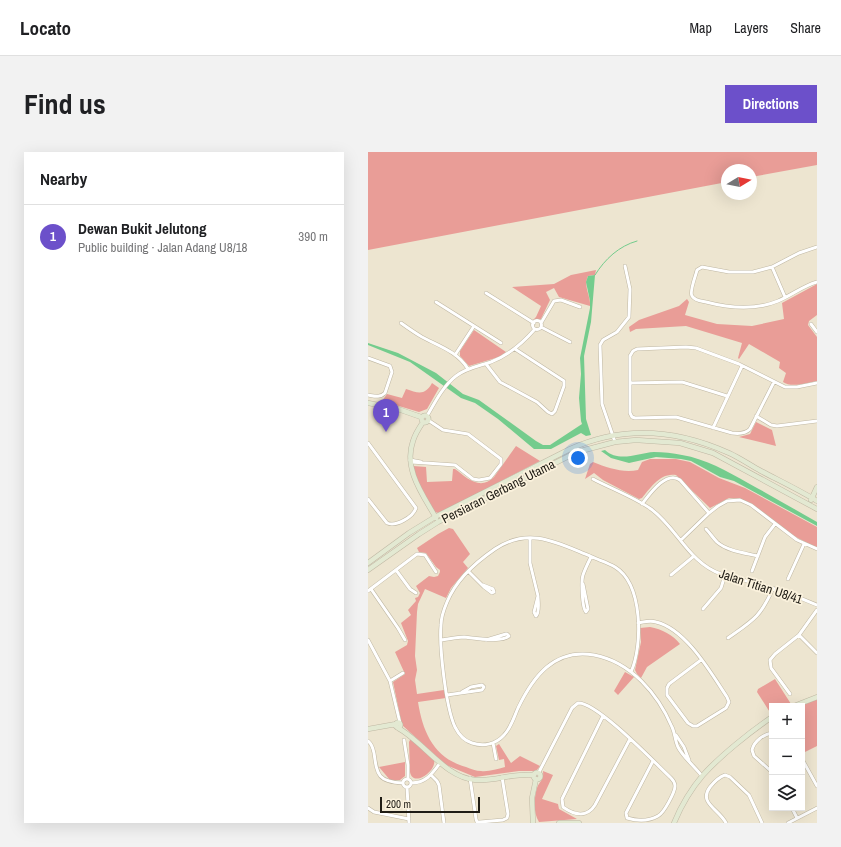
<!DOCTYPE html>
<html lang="en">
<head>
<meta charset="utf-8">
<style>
  body { margin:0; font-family:"Archivo Narrow",sans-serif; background:#f2f2f2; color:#202124 }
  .controls { position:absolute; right:12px; bottom:12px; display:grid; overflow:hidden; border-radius:0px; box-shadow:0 4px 16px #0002 }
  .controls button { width:36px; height:36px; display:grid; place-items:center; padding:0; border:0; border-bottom:1px solid #e0e0e0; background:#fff; color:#202124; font:20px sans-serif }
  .compass { position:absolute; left:353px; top:12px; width:36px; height:36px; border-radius:50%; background:#fff; box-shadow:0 4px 16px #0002; rotate:80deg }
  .scale { position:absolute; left:12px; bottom:10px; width:100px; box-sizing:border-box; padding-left:4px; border:2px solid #1f1c15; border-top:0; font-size:11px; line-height:14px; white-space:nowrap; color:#1f1c15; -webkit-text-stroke:3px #fbf2dd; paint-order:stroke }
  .you { position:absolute; left:210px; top:306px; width:14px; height:14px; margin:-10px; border:3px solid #fff; border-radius:50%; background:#1a73e8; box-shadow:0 0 0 6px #1a73e833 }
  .badge { display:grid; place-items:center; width:26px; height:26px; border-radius:50%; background:#6c50ca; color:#fff; font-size:13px; font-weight:700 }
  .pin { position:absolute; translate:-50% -33px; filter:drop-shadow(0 1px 2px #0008) }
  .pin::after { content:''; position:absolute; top:21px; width:14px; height:12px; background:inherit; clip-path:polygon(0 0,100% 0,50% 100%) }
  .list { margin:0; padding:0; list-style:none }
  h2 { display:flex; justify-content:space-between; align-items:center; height:52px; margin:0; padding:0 16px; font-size:17px }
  h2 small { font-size:13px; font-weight:400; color:#757577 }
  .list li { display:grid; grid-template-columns:26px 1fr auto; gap:12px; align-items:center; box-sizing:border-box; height:64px; padding:0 16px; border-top:1px solid #e0e0e0 }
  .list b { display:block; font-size:15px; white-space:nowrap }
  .list p { margin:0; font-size:13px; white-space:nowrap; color:#757577 }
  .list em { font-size:13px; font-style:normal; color:#757577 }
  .icon { flex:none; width:22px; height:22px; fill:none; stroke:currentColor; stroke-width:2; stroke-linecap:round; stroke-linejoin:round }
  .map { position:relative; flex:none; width:449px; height:671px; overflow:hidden; border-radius:0px }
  header { display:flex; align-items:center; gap:24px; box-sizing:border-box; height:56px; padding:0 20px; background:#fff; border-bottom:1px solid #e0e0e0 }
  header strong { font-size:19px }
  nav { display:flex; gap:22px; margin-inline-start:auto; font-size:14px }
  .intro { display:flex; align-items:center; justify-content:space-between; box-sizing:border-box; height:96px; padding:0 24px }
  h1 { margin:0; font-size:28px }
  .button { padding:10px 18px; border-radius:0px; background:#6c50ca; color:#fff; font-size:14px; font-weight:700 }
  main { display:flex; gap:24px; padding:0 24px }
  aside { flex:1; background:#fff; border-radius:0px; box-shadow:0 4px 16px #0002 }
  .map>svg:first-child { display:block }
  .green { fill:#e99d97 }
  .water { fill:#74cc8d }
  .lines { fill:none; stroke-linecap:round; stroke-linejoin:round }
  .stream { stroke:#74cc8d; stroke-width:1 }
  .street-casing { stroke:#bfb7a3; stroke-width:4 }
  .secondary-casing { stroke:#bfb7a3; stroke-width:5.5 }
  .street { stroke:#fff; stroke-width:3 }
  .secondary { stroke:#e3e9d2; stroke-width:4.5 }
  .labels { text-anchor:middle; stroke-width:3.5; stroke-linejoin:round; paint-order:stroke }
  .street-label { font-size:13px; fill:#1f1c15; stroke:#fbf2dd }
</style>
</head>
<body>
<header>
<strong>Locato</strong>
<nav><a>Map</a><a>Layers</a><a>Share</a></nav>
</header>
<div class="intro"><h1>Find us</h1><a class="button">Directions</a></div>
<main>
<aside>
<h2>Nearby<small></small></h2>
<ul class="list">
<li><span class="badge">1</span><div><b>Dewan Bukit Jelutong</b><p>Public building · Jalan Adang U8/18</p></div><em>390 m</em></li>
</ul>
</aside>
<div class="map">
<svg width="449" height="671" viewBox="0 0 449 671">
  <rect width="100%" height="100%" fill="#ede5d0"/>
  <!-- green -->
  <path class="green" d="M0 0H449V13L383 25V18H359V30L0 98Z
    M228 118 227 123 220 124C215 135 223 144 222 154L191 145 186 136 178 140 182 148 173 167 165 168 168 165 173 154 144 135 186 132 203 123Z
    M449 132V163L441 169 440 173 449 185V229C439 231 423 236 415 230L418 221 411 216 412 210 381 192 371 207 370 206 374 191 318 174 268 177 262 180 261 175 271 168 311 154 319 147 321 150 317 163 349 172 384 174 416 167 414 151Z
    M106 178 138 200 131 205 101 214 92 204V199Z
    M64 231 71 236 59 257 51 260 14 249 19 242 34 246 38 237C50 241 57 244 64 231Z
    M388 270 404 278 408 294 371 285 382 282Z
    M148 294 172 309 71 361 66 360 50 331 45 314 58 315 59 330 84 329 85 317H87C99 326 112 339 126 325Z
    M282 307H308L322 310 351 326 377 336 449 375V396L424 383 384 352 373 347 361 346 342 356 308 323C293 320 282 336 274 346L271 347 235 328 226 321 217 327 222 312 225 310C240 316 255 321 270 318L274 310Z
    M81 376 85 377 102 402 95 410 100 416 83 436 78 446 57 437 50 452 49 460 47 504 49 518 47 528 49 542 76 538 78 546 50 550C55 581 66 606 98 615 103 617 108 619 113 619 120 620 129 617 137 615L136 607 131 608 128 594 131 592 143 611 152 604 172 614 168 619H151L107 625 78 613 34 573 25 530 37 522 27 500 39 493 40 489 33 471 43 463 40 458 48 449 47 446 50 445 52 441 48 434 61 424 66 425 70 424 72 420V418L68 415 58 401 51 400 49 396 70 382Z
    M282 475C294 477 305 483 312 492L279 515 273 526 269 522 267 518 273 490 272 476Z
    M257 520 266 525 250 543 246 539Z
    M407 527 423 552 419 554H404L403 562 389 540 390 537Z
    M449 547V594L435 601 434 554H433Z
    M43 586 66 608C69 619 45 636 42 620L41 590Z
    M37 610V624L32 628H22L11 615Z
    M175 619 185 623 174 647 190 652 191 657 209 667 171 670C165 661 166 646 169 636 172 628 176 629 175 619Z"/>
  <!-- water -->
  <path class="water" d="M227 123 223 170 216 204 218 267 223 283 218 284 213 281 183 297H166L130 267 107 251 93 246 42 210 0 193V191L30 201 68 221 95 242 111 248 168 289 175 293H182L214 272 213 269 211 246 213 222 212 206 222 156V149L218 130 220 124Z
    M237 298C251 311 270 301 286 300 295 300 305 301 314 303 338 307 359 319 380 331 404 344 426 357 449 370V374L366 329 352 325 323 309 313 307 288 305 261 311 243 306 233 299Z"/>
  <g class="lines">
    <!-- stream -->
    <path class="stream" d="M227 123C237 107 251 94 269 89"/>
    <defs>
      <path id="street" d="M449 95 431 101 404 115 385 120H361L334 115 329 118C328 123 321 140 324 144 327 149 333 149 338 150 361 156 388 158 410 149 424 143 435 134 449 130
        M404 115 417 145
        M118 141 166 171
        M68 150 133 191
        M164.5 173a4.5 4.5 0 1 1 9 0a4.5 4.5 0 1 1-9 0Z
        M33 171C40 176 47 181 54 185 71 194 90 200 100 217
        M173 171 186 149 193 148 212 155
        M443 172 449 180
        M173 175 202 190
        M87 203 106 174
        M0 206 22 214 24 220 17 241C12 246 6 244 0 243
        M118 212 132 230 169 250 180 260 184 262 187 259 196 234V229L147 197
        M406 230 382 277C377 282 371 282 364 281L308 265 267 266 264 265 262 261V204L265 199 269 197 318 195 328 196 371 212 417 235H429L449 231
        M262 231 314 230 359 244
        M59 264C67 250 75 234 88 224 98 216 111 214 123 210 141 203 154 192 167 177
        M388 264 403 273 409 274 449 269
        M345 276 374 214
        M247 290 234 252 232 193 235 188 249 180 261 165 262 137 257 114
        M0 291 48 356C45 365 28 375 19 371L0 347
        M42 308 53 310
        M43 310 87 313 105 327 111 328 122 326 133 312V307L100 282 75 278 60 268
        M225 327C244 337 266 345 283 357 309 376 321 411 353 422L415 439 449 453
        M274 352C281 343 298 318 312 328L341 361
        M338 377C342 381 345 386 349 390 359 399 377 401 390 404
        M162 386V411L170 444C170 449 172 460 168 464L166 460 170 444
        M313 388 341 361 350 354 359 349 372 348 383 353 429 388 449 397
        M28 418 42 437 48 441
        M384 419 397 385 407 372
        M101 420 116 435 124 441 126 440 125 437 115 433
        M303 423 326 404
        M420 427 436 392
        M215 432 220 457 218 460C214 456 213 429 215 423 217 417 220 411 223 405
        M3 437 30 476 37 488
        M0 439 49 402 57 403 68 420
        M335 457 353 436 357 423
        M270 471C276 470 282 468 288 470 318 477 343 521 359 545L361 550 358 556 329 574H325L320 571 299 543V536L301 532 333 508
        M431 483 449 501
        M360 486C384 469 393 465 405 436
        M0 488 22 529 32 571
        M73 488C81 487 89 485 96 485 106 486 134 491 141 484L139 482H138L118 488
        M263 520C275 493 275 432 247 415 239 410 230 408 222 404 190 391 161 374 127 397 108 410 88 428 79 450 76 457 73 465 73 473 71 495 78 556 87 575 91 583 97 589 104 591 116 595 128 592 136 583 143 576 146 565 150 556 165 525 186 496 226 503 263 510 290 542 304 575 307 581 307 589 310 595 315 605 327 615 334 624
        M22 529 35 521
        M422 542 403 516 402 508 407 502 431 483 449 458
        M79 543 114 538 116 535 114 533 103 535 94 540
        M235 564 194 647 195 655C206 663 219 666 227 653L262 587
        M404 581C396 582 386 589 384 598L386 604 404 620
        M308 583 316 595 321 608
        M36 588 40 613V627
        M0 589C4 592 5 596 6 601 9 623 10 630 35 631
        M125 591 128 607
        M434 607 449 634
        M171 620 204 556 210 551C229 550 287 611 303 626 305 628 307 631 307 634 307 640 296 661 290 664 281 669 269 669 259 666L258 661 285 609
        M63 623 69 629 71 633 76 671
        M102 626 108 667 109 670H112L135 668 139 666 140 662 134 625
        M35 631a4 4 0 1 1 8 0a4 4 0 1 1-8 0Z
        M43 631C58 631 64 622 72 611
        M39 635 41 671
        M0 656 6 660 41 667
        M424 656 429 666
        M358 671C351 657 330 651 342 635 346 630 351 625 357 623L362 625 381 643 394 671
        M420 671 449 656"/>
      <path id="secondary" d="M0 251 30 257 53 265
        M53.5 267a3.5 3.5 0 1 1 7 0a3.5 3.5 0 1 1-7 0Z
        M55 270C51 276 47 282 45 289 35 317 55 343 68 366
        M443 348 449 335
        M0 411 41 381 67 365 202 297C255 273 308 277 361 301 372 306 382 313 393 319 412 329 431 338 449 349
        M0 418 51 382 70 370 209 300 247 290 268 288 312 291 345 301 449 357
        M426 554 449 545
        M27.5 573a2.5 2.5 0 1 1 5 0a2.5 2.5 0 1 1-5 0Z
        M30 576C56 590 77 626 108 628 127 629 146 621 166 623
        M0 577 28 572
        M165.5 624a3.5 3.5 0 1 1 7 0a3.5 3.5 0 1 1-7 0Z
        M165 671 164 646 168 627
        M191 671H211
        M306 671C313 654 323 637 335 623 352 604 382 580 404 565"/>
    </defs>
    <!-- street casing -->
    <use href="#street" class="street-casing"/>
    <!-- secondary casing -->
    <use href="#secondary" class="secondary-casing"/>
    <!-- street -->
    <use href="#street" class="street"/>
    <!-- secondary -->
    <use href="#secondary" class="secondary"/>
  </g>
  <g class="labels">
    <!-- street labels -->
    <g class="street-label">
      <text transform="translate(130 339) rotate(-27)" y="5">Persiaran Gerbang Utama</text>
      <text transform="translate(393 434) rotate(18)" y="5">Jalan Titian U8/41</text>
    </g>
  </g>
</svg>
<div class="controls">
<button>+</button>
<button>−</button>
<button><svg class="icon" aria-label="layers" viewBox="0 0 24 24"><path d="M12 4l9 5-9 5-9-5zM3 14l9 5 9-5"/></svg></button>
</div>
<svg class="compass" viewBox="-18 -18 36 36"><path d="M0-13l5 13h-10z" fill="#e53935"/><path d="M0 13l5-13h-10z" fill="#757577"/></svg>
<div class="scale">200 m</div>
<div class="you"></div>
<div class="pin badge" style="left:18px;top:280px">1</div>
</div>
</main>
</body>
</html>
